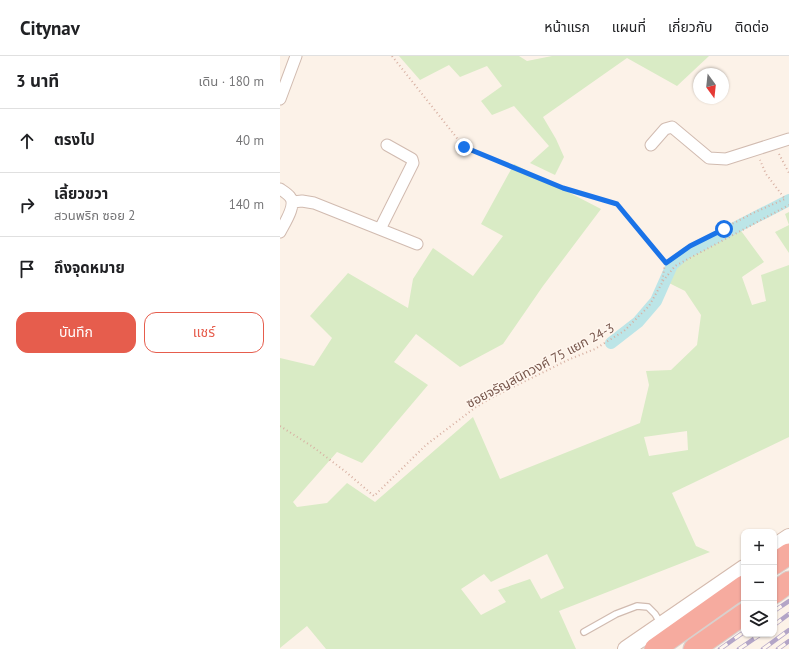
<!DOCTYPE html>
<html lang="th">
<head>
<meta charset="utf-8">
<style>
  body { margin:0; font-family:"PT Sans","Noto Sans Thai",sans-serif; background:#f2f2f2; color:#202124 }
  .controls { position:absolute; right:12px; bottom:12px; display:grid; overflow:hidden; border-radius:8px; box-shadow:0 1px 3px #0004 }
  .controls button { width:36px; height:36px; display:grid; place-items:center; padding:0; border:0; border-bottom:1px solid #e0e0e0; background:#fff; color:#202124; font:20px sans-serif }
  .compass { position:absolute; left:413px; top:12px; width:36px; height:36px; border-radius:50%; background:#fff; box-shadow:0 1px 3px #0004; rotate:165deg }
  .stop { position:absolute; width:12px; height:12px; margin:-9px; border:3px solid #1a73e8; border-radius:50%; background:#fff }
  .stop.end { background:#1a73e8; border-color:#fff; box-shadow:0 1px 4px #0008 }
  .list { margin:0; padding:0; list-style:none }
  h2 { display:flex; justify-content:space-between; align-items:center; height:52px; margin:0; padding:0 16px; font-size:17px }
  h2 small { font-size:13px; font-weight:400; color:#757577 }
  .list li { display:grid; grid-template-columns:26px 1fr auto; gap:12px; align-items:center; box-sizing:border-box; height:64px; padding:0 16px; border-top:1px solid #e0e0e0 }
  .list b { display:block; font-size:15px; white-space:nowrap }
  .list p { margin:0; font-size:13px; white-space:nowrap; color:#757577 }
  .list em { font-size:13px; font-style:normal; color:#757577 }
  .actions { display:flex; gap:8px; padding:12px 16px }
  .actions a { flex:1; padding:9px 0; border:1px solid #e65d4d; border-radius:12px; text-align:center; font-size:14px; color:#e65d4d }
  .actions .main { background:#e65d4d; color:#fff }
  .icon { flex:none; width:22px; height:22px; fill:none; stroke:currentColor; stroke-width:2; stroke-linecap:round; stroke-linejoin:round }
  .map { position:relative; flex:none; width:509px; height:593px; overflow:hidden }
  header { display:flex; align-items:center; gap:24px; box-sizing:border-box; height:56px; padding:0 20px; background:#fff; border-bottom:1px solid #e0e0e0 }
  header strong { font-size:19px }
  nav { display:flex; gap:22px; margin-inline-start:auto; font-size:14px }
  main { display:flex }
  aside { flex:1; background:#fff }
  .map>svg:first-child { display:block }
  .green { fill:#d9ebc5; fill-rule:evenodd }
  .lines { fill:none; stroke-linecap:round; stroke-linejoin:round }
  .canal { stroke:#bce5e7; stroke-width:12 }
  .lane-casing { stroke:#d1bbb0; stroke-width:8 }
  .street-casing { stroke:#d1bbb0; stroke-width:13 }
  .secondary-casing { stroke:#d4baad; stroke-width:18 }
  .highway-casing { stroke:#d9d0cd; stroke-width:23 }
  .path { stroke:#d7b0a2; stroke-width:2; stroke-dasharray:1 3; stroke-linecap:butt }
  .lane { stroke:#fff; stroke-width:5.5 }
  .street { stroke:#fff; stroke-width:11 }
  .secondary { stroke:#fff; stroke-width:16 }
  .highway { stroke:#f6ab9f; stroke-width:21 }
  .rail-casing { stroke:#b3a5c7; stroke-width:4.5 }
  .rail { stroke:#fff6ee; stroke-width:3; stroke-dasharray:9; stroke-linecap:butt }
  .route { stroke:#1a73e8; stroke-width:5 }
  .labels { text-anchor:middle; stroke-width:3; stroke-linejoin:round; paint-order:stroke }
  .street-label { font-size:13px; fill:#77564b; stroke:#fff6ee }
</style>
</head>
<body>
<header>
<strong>Citynav</strong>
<nav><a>หน้าแรก</a><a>แผนที่</a><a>เกี่ยวกับ</a><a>ติดต่อ</a></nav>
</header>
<main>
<aside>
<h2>3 นาที<small>เดิน · 180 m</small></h2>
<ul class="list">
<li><svg class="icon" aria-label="ahead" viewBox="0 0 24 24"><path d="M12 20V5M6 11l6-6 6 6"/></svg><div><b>ตรงไป</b></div><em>40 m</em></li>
<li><svg class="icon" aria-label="right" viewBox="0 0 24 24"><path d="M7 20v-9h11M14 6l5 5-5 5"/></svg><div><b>เลี้ยวขวา</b><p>สวนพริก ซอย 2</p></div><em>140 m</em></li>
<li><svg class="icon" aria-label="arrive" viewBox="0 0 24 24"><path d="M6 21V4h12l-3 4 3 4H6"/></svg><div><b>ถึงจุดหมาย</b></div></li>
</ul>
<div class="actions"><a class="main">บันทึก</a><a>แชร์</a></div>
</aside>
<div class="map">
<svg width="509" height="593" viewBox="0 0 509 593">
  <rect width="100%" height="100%" fill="#fcf2e8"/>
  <!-- green -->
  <path class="green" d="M119 0H239L247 5 272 0H429L397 30 347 2 263 61 276 83 284 101 275 119 250 107 269 90 234 50 212 59 201 45 222 30 207 10 180 21 169 9 140 24Z
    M234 108 321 153 263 230 223 288 180 311 136 278 114 306 148 329 82 407 57 396 13 446 17 451 47 447 67 427 95 446 193 361 220 423 360 367 369 329 366 315 391 314 417 289 421 259 405 235 389 227 400 204 459 172 484 206 462 221 472 249 486 245 481 219 509 209V381L392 437 416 490 430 496 279 555 296 593H46L27 570 0 592V302L34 310 52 282 30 260 68 217 128 252 133 223 153 192 193 220 223 180 201 168ZM407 375 408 394 369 400 364 381ZM267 498 284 532 261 543 250 523 218 534 226 546 201 559 181 533 204 518 211 526Z
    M509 156V197L495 176 509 169 505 158Z"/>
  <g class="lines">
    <!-- canal -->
    <path class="canal" d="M331 287 358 266 376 245 392 209 406 197 509 144"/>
    <defs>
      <path id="lane" d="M304 576 336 558 357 550 368 551 375 558 381 568"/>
      <path id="street" d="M0 43 16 0
        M371 89 385 73 392 71 429 102 446 103 509 83
        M0 133C3 135 8 138 10 141 17 149 4 168 0 176
        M13 146 22 145 34 147 137 188
        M100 173 133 107 132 103 107 89"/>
      <path id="secondary" d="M494 491 509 481
        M346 593 464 512"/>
      <path id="highway" d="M494 508 509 498
        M494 537 509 526
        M375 593 464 530
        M414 593 464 558"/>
    </defs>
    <!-- lane casing -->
    <use href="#lane" class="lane-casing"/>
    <!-- street casing -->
    <use href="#street" class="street-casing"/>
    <!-- secondary casing -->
    <use href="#secondary" class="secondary-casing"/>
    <!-- highway casing -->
    <use href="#highway" class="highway-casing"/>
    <!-- path -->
    <path class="path" d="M112 0 184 91 283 132 337 148 385 207
      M499 98 509 117
      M383 225 395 210 509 149
      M0 370 33 391 66 416 94 440 146 389 196 351 215 340 290 303 315 293 344 275 369 250 382 227 385 207 410 190 473 157 505 143 486 118 480 104"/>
    <!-- lane -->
    <use href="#lane" class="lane"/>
    <!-- street -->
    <use href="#street" class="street"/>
    <!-- secondary -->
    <use href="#secondary" class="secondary"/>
    <!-- highway -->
    <use href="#highway" class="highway"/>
    <defs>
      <path id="rail" d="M494 555 509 545
        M494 569 509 558
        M440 593 464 576
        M459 593 481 578
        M483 593 509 574
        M498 593 509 585"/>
    </defs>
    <!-- rail casing -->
    <use href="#rail" class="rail-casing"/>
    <!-- rail -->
    <use href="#rail" class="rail"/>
  </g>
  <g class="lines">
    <!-- route -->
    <path class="route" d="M184 91 283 132 337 148 386 207 410 190 444 173"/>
  </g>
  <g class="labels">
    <!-- street labels -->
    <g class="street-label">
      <text transform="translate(260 309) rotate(-28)" y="5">ซอยจรัญสนิทวงศ์ 75 แยก 24-3</text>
    </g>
  </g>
</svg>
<div class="controls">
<button>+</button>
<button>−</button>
<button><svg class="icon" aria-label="layers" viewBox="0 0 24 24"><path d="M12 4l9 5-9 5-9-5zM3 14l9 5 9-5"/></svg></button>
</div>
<svg class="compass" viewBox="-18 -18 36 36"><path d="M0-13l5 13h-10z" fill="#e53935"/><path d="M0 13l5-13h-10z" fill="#757577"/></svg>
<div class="stop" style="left:444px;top:173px"></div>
<div class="stop end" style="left:184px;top:91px"></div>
</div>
</main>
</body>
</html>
